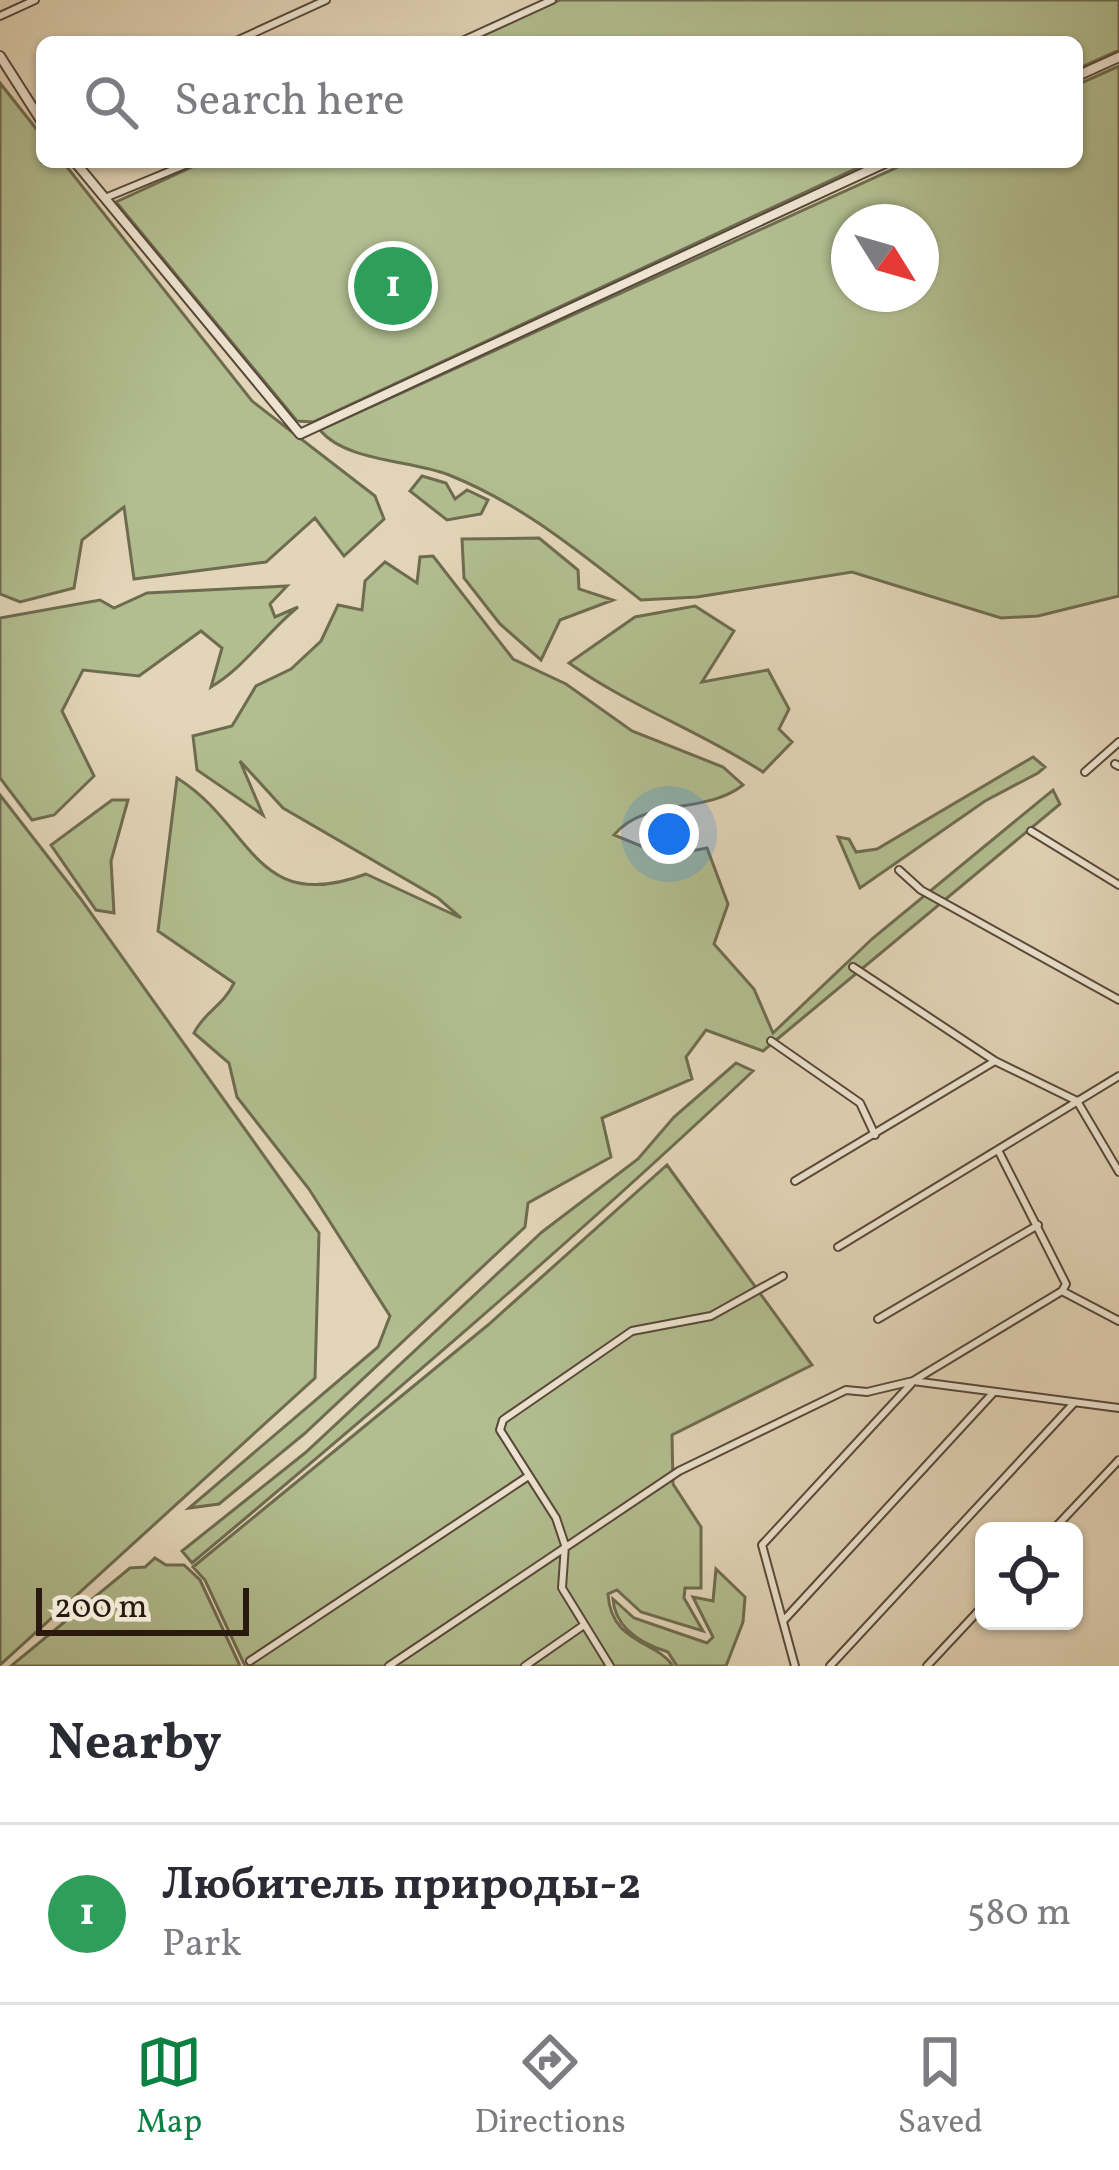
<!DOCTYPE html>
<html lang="en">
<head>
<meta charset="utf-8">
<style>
  body { margin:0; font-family:Vollkorn,serif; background:#f7f7f7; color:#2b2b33 }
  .controls { position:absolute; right:36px; bottom:36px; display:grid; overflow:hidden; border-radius:18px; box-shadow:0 3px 9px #0004 }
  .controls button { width:108px; height:108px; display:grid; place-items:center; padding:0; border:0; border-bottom:3px solid #e1e1e2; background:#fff; color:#2b2b33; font:60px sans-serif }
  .compass { position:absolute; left:831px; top:204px; width:108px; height:108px; border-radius:50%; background:#fff; box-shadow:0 3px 9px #0004; rotate:127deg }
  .scale { position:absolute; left:36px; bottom:30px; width:213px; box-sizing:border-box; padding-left:12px; border:6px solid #29190f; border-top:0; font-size:33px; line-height:42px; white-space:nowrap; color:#29190f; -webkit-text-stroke:9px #ede4d1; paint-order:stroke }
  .you { position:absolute; left:669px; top:834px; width:42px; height:42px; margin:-30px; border:9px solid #fff; border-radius:50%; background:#1a73e8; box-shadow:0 0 0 18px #1a73e833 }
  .badge { display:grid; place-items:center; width:78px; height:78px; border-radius:50%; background:#0b8043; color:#fff; font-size:39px; font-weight:700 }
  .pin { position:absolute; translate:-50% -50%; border:6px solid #fff; box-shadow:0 3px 12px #0006 }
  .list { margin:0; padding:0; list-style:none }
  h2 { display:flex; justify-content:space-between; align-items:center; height:156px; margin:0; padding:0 48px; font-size:51px }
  h2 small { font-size:39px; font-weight:400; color:#7c7c81 }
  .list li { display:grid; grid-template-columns:78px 1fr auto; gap:36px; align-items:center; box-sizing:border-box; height:180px; padding:0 48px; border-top:3px solid #e1e1e2 }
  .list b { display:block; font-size:45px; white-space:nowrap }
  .list p { margin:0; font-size:39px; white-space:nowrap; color:#7c7c81 }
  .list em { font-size:39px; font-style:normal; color:#7c7c81 }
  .icon { flex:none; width:66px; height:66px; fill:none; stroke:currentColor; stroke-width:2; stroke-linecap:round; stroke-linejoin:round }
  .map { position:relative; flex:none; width:1119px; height:1666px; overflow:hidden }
  .search { position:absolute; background:#fff; box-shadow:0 3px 9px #0004; left:36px; right:36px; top:36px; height:132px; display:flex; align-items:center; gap:30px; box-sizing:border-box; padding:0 42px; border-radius:18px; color:#7c7c81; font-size:45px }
  .sheet { height:336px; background:#fff }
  nav { display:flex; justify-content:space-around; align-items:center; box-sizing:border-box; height:168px; border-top:3px solid #e1e1e2; background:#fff; font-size:33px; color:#7c7c81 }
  nav a { display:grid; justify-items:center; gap:6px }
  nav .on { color:#0b8043 }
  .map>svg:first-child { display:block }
  .green { fill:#b2be90; stroke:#6e6c50; stroke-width:3; fill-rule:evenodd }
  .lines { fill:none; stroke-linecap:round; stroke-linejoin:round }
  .minor-casing { stroke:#584839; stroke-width:10 }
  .tertiary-casing { stroke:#584839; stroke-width:12 }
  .minor { stroke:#ede4d1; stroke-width:6 }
  .tertiary { stroke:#ede4d1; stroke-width:8 }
</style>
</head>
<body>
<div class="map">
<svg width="1119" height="1666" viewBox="0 0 1119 1666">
  <rect width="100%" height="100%" fill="#e3d5b8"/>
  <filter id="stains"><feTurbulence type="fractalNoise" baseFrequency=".00167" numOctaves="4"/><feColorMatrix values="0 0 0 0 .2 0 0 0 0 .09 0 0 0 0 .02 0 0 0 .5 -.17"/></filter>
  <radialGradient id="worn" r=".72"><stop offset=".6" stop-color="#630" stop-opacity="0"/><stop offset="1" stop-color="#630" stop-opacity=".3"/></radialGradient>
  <!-- green -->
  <path class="green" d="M560 0H1119V50L1077 69V42H468Z
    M1119 66V596L1038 616 1001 618 852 572 697 597 641 600C579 552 522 504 449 475 412 460 346 462 320 430L909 162H1077V85ZM849 222H921V294H849Z
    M0 83 42 136V162H63L252 401 375 496 384 519 344 556 315 518 266 562 134 579 124 507 82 540 74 588 20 602 0 594Z
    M203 162H870L313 422 297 421 116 202Z
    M422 476 446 483 455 499 467 490 488 500 481 514 447 520 410 491Z
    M539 538 578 570 579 589 613 600 560 620 541 660 500 624 464 578 462 539Z
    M433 556 513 659 566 684 632 731 723 767 743 785C705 815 646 797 614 835L665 856 707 848 728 904 714 944 754 989 773 1033 873 938 1053 790 1060 804 763 1051 706 1030 686 1057 692 1079 602 1118 611 1157 528 1203 525 1227 304 1434 219 1504 189 1508 378 1347 390 1316 309 1189 237 1097 229 1063 194 1033C205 1011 223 1006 234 983L158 931 177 778C253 825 254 916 366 874L461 918 438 898 283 808 240 761 263 815 197 770 193 736 232 726 256 686 291 669 321 641 338 605 362 610 365 581 385 562 417 583 420 557Z
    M287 586 270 604 275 617 298 607C266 633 245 667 211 687L222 648 201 631 139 676 83 670 62 711 94 776 54 815 32 820 0 778V618L100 600 114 608 147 593Z
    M695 606 734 631 702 682 768 670 789 709 779 729 792 742 763 772C700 731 631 707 569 663L635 617Z
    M1033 757 1045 767 1038 773 985 801 860 888 838 837 849 839 856 852 877 849Z
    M0 795 80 898 319 1233 315 1378 0 1665Z
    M112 800H128L111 861 114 913 96 910 51 845Z
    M736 1063 753 1071C572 1242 383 1403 192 1563L182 1551 305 1453 542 1232 638 1159 674 1117Z
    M667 1165 812 1365 672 1435 673 1484 701 1527V1588H685L684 1598 703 1631 641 1612 617 1590 608 1594C611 1644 656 1640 673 1666H245L205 1580 193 1567 488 1325Z
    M155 1558 166 1565H184L200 1580 240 1666H11L130 1568 145 1567Z
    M716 1569 745 1597 743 1622 726 1666H677L668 1652C643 1644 615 1629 613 1599L634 1618 707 1643 713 1637 693 1597 713 1601Z"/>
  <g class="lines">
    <defs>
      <path id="minor" d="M0 16 35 0
        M234 42 326 0
        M460 42 552 0
        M105 198 192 162
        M1115 764 1119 766
        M1085 772 1119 742
        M1031 831 1119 885
        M899 870 921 890 1119 1000
        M853 967 995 1061 1077 1101
        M771 1041 860 1103 875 1135
        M1077 1101 1119 1172
        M999 1152 1066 1284 1062 1291
        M795 1181 995 1061
        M838 1247 1119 1076
        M1062 1291 913 1381 1119 1408
        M1062 1291 1119 1321
        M878 1319 1038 1225
        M1052 1531 1119 1460
        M784 1620 993 1393
        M250 1661 527 1477
        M389 1666 679 1471 846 1390 867 1392 913 1381
        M525 1666 584 1625
        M610 1666 562 1588 565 1545 556 1518 500 1430 503 1420 632 1331 711 1316 783 1276
        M795 1666 762 1545 911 1384
        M830 1666 1073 1404
        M927 1666 984 1605"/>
      <path id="tertiary" d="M0 56 42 122
        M1077 76 1119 57
        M75 162 300 434 887 162"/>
    </defs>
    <!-- minor casing -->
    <use href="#minor" class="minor-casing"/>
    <!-- tertiary casing -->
    <use href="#tertiary" class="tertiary-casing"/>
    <!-- minor -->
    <use href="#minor" class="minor"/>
    <!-- tertiary -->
    <use href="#tertiary" class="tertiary"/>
  </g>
  <rect width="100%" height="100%" filter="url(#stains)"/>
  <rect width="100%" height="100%" fill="url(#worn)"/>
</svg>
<div class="controls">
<button><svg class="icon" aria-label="locate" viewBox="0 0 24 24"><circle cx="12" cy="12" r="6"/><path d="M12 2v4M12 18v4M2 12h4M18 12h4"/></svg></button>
</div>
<svg class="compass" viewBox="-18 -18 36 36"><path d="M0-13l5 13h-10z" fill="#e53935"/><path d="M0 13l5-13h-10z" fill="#7c7c81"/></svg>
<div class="scale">200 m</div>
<div class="you"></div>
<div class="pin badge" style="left:393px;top:286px;background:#2e9e5b">1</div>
<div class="search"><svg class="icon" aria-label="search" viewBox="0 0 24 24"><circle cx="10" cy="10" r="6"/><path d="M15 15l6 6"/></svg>Search here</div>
</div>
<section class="sheet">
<h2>Nearby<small></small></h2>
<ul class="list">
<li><span class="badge" style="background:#2e9e5b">1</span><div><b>Любитель природы-2</b><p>Park</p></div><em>580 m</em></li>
</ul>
</section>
<nav>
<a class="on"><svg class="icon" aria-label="map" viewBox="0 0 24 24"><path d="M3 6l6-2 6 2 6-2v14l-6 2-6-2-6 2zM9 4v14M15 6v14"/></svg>Map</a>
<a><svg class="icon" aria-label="directions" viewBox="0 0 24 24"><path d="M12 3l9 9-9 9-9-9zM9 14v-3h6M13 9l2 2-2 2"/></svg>Directions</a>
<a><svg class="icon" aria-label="saved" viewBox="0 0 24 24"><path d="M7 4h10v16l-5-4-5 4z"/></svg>Saved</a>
</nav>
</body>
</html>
